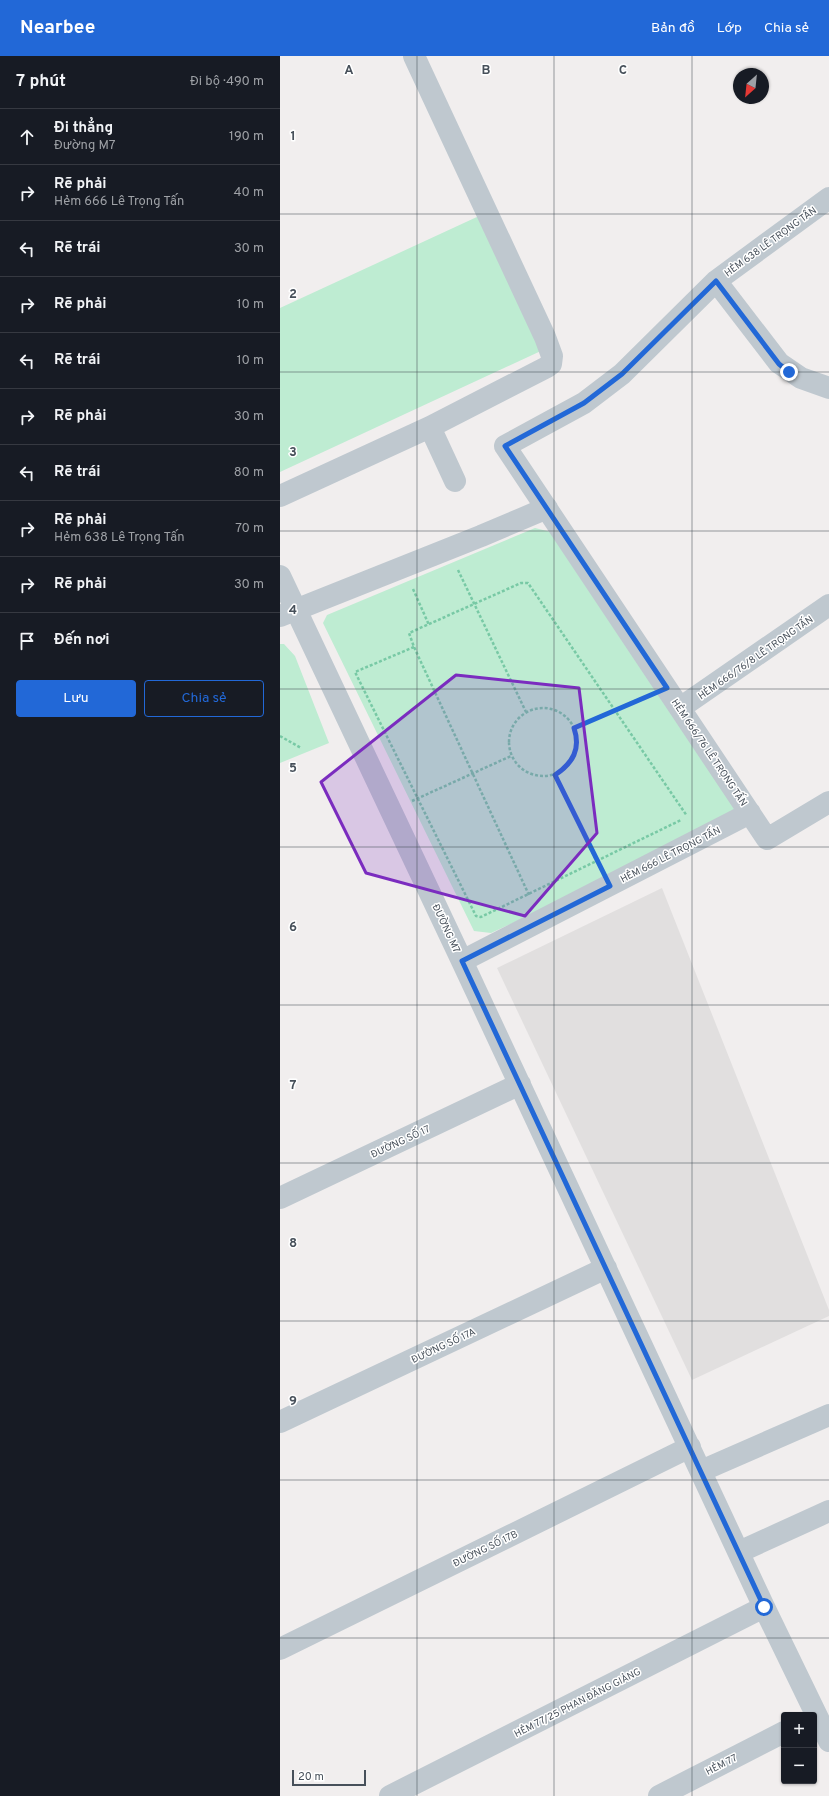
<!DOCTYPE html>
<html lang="vi">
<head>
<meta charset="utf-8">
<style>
  body { margin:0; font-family:Overpass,sans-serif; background:#242831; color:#f1f3f6 }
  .controls { position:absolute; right:12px; bottom:12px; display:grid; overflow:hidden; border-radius:4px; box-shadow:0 1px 3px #0004 }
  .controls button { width:36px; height:36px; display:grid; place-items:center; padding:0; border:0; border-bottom:1px solid #363941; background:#171b24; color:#f1f3f6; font:20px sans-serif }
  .compass { position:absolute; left:453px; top:12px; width:36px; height:36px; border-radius:50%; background:#171b24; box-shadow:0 1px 3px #0004; rotate:207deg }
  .scale { position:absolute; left:12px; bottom:10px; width:74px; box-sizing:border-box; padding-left:4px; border:2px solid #47505a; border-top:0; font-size:11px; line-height:14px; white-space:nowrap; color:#47505a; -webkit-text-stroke:3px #fff; paint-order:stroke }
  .stop { position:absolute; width:12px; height:12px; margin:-9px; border:3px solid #2268d7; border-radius:50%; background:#fff }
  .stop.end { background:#2268d7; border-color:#fff; box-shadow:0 1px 4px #0008 }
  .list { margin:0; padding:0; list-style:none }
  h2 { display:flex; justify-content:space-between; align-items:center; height:52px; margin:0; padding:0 16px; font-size:17px }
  h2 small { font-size:13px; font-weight:400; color:#9ea1a6 }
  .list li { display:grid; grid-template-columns:26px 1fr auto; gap:12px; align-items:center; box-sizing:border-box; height:56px; padding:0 16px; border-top:1px solid #363941 }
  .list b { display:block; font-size:15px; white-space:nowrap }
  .list p { margin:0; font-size:13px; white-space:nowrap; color:#9ea1a6 }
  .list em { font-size:13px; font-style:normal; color:#9ea1a6 }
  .actions { display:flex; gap:8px; padding:12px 16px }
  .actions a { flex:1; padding:9px 0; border:1px solid #2268d7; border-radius:4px; text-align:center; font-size:14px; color:#2268d7 }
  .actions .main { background:#2268d7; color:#fff }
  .icon { flex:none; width:22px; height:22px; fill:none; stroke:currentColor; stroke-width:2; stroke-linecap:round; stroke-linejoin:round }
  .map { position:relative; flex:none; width:549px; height:1740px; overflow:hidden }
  header { display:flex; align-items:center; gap:24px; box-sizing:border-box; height:56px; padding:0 20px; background:#2268d7; color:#fff }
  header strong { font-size:19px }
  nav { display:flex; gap:22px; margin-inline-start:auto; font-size:14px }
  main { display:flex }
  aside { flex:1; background:#171b24 }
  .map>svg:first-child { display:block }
  .education { fill:#e1dfdf }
  .green { fill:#beecd2 }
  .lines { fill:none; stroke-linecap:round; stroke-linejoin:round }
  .path { stroke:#78c9a5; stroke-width:2.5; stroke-dasharray:3 2; stroke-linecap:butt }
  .minor { stroke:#bfc8cf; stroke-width:22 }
  .route { stroke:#2268d7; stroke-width:5 }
  .marked { fill:#7b2cbf; fill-opacity:0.2; stroke:#7b2cbf; stroke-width:3; stroke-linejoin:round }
  .grid { fill:none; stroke:#47505a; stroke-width:1; stroke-opacity:0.55 }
  .labels { text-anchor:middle; stroke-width:3; stroke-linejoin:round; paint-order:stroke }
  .street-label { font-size:10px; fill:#47505a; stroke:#fff }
  .grid-label { font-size:13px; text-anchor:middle; font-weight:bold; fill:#47505a; stroke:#fff; stroke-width:3; stroke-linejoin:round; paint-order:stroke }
</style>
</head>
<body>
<header>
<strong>Nearbee</strong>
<nav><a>Bản đồ</a><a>Lớp</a><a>Chia sẻ</a></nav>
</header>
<main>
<aside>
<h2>7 phút<small>Đi bộ · 490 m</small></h2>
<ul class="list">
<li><svg class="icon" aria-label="ahead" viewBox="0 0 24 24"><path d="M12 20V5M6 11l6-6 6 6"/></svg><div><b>Đi thẳng</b><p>Đường M7</p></div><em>190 m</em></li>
<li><svg class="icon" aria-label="right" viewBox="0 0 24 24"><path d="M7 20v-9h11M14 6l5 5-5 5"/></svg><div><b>Rẽ phải</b><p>Hẻm 666 Lê Trọng Tấn</p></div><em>40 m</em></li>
<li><svg class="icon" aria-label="left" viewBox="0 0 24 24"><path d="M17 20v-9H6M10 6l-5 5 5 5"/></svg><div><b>Rẽ trái</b></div><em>30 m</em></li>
<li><svg class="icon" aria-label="right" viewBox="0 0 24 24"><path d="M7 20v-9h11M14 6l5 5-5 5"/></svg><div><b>Rẽ phải</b></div><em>10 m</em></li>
<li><svg class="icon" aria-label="left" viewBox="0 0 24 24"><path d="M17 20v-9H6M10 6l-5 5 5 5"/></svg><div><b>Rẽ trái</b></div><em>10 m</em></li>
<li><svg class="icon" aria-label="right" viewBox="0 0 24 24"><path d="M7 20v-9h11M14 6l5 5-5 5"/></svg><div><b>Rẽ phải</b></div><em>30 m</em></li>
<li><svg class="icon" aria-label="left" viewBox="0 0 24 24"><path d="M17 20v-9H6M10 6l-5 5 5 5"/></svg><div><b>Rẽ trái</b></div><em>80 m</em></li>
<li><svg class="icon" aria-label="right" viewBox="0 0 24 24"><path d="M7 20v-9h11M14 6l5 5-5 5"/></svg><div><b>Rẽ phải</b><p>Hẻm 638 Lê Trọng Tấn</p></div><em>70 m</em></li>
<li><svg class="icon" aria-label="right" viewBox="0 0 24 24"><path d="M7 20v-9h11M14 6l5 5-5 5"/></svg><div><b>Rẽ phải</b></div><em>30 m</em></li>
<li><svg class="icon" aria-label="arrive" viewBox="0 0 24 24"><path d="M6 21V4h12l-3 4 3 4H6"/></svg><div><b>Đến nơi</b></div></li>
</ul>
<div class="actions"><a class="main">Lưu</a><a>Chia sẻ</a></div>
</aside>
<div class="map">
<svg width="549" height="1740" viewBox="0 0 549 1740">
  <rect width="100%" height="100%" fill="#f1eeee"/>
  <!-- education -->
  <path class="education" d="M382 832 549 1254V1260L412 1324 217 912Z"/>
  <!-- green -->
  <path class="green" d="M199 160 263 294 0 416V252Z
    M255 472 271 476 457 752 448 768 211 877 194 875 43 567 47 559Z
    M0 588H4L15 600 49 687 0 707Z"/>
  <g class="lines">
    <!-- path -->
    <path class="path" d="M178 514 246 656
      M133 533 149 569
      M134 591 75 616 196 860 201 861 401 764
      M229 686a34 34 0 1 1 68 0a34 34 0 1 1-68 0Z
      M294 672 364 641
      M0 680 21 692
      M275 719 317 806
      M132 745 231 700
      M249 839 134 591 129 577 241 527H248L407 760"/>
    <!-- minor -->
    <path class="minor" d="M134 0 265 281 272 300 271 308 267 311 150 371
      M549 142 436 225 342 318 304 347 225 390 487 783 549 746
      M436 225 499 307 521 322 549 332
      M0 440 150 371 175 425
      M0 520 182 905 484 1551 549 1685
      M0 560 201 480 267 452
      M400 652 549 549
      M182 905 470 757
      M0 1142 240 1028
      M0 1366 326 1212
      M421 1415 549 1359
      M459 1496 549 1455
      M0 1593 410 1391
      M110 1740 484 1551
      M379 1740 504 1676"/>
  </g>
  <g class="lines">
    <!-- route -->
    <path class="route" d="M484 1551 182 905 330 830 275 719C293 707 301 693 294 672L387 632 225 390 304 347 342 318 436 225 499 308 509 316"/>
  </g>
  <!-- marked area -->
  <path class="marked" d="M176 619 299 632 317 777 245 860 86 817 41 726Z"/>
  <!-- grid -->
  <path class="grid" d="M137 0V1740M274 0V1740M412 0V1740M0 158H549M0 316H549M0 475H549M0 633H549M0 791H549M0 949H549M0 1107H549M0 1265H549M0 1424H549M0 1582H549"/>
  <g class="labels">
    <!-- street labels -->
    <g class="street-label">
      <text transform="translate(490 185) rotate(-36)" y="4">HẺM 638 LÊ TRỌNG TẤN</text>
      <text transform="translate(475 601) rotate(-35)" y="4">HẺM 666/76/8 LÊ TRỌNG TẤN</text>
      <text transform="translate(430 696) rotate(56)" y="4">HẺM 666/76 LÊ TRỌNG TẤN</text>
      <text transform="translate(390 798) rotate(-27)" y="4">HẺM 666 LÊ TRỌNG TẤN</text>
      <text transform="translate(167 872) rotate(65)" y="4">ĐƯỜNG M7</text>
      <text transform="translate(120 1085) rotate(-25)" y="4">ĐƯỜNG SỐ 17</text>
      <text transform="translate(163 1289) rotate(-25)" y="4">ĐƯỜNG SỐ 17A</text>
      <text transform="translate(205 1492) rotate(-26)" y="4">ĐƯỜNG SỐ 17B</text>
      <text transform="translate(297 1646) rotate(-27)" y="4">HẺM 77/25 PHAN ĐĂNG GIẢNG</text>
      <text transform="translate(441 1708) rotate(-27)" y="4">HẺM 77</text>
    </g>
  </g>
  <g class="grid-label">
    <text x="69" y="18">A</text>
    <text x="206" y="18">B</text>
    <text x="343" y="18">C</text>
    <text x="13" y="84">1</text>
    <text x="13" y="242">2</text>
    <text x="13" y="400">3</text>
    <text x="13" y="558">4</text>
    <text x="13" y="716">5</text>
    <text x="13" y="875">6</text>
    <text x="13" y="1033">7</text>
    <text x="13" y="1191">8</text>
    <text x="13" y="1349">9</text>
  </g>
</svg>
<div class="controls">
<button>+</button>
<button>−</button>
</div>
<svg class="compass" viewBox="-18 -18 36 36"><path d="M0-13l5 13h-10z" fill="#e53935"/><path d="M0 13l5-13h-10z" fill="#9ea1a6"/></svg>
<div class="scale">20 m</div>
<div class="stop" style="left:484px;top:1551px"></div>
<div class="stop end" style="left:509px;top:316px"></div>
</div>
</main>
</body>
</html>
